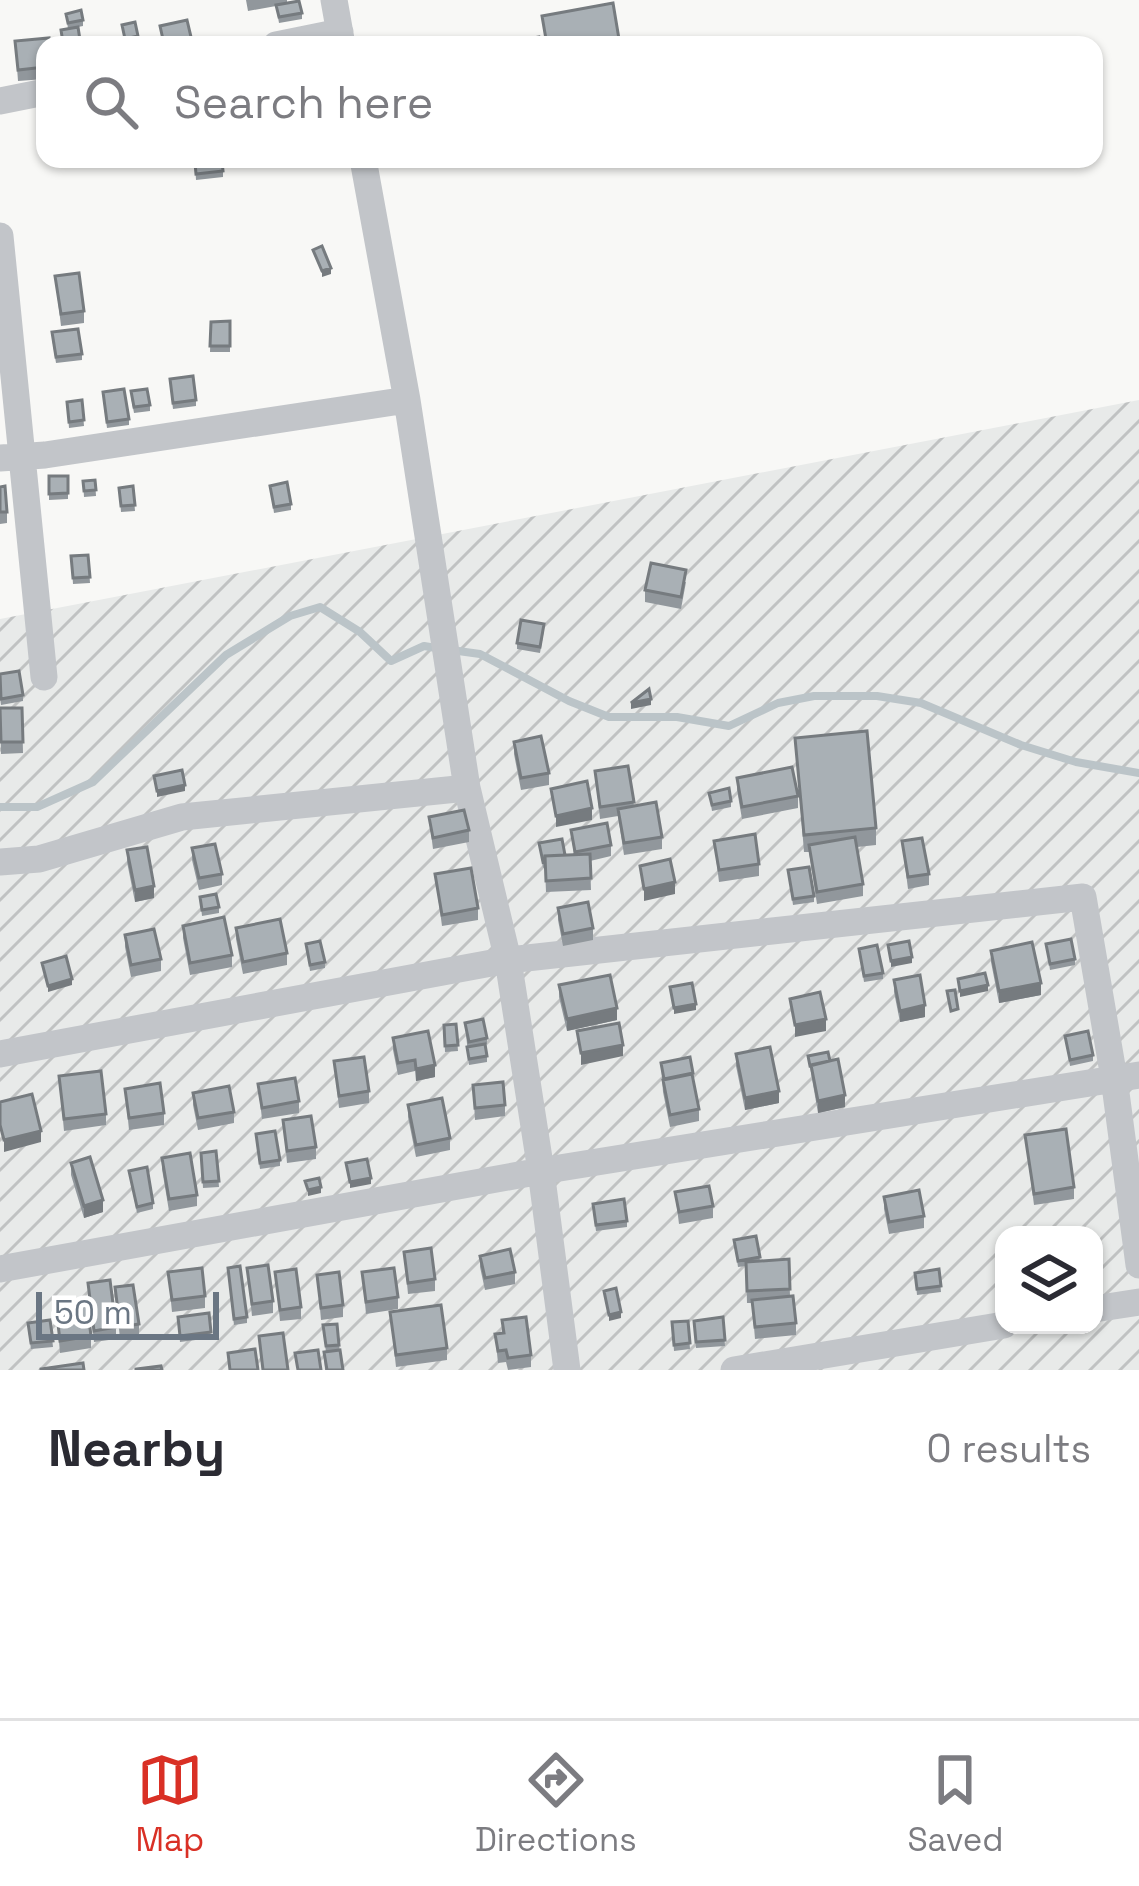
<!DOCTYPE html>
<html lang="en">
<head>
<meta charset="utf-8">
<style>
  body { margin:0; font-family:"Space Grotesk",sans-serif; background:#f2f2f3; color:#2b2b33 }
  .controls { position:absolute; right:36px; bottom:36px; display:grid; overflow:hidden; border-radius:24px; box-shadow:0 3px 9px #0004 }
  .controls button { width:108px; height:108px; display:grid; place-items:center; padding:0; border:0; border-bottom:3px solid #e1e1e2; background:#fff; color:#2b2b33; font:60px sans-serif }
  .scale { position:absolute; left:36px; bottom:30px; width:183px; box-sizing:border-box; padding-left:12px; border:6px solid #6a7683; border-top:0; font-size:33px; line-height:42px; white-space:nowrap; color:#6a7683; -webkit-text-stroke:9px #fff; paint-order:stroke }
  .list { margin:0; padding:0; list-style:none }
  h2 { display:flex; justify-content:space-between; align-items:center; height:156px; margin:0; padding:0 48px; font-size:51px }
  h2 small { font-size:39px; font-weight:400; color:#7c7c81 }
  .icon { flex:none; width:66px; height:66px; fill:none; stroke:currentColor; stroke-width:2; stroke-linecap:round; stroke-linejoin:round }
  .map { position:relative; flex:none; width:1139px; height:1370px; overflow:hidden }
  .search { position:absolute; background:#fff; box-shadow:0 3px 9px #0004; left:36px; right:36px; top:36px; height:132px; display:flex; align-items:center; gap:30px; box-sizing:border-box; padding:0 42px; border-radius:24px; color:#7c7c81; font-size:45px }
  .sheet { height:348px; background:#fff }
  nav { display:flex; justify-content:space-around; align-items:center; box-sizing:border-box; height:168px; border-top:3px solid #e1e1e2; background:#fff; font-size:33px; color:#7c7c81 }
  nav a { display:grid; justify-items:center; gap:6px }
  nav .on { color:#d93025 }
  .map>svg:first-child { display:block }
  .industrial { fill:url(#industrial-furrows); fill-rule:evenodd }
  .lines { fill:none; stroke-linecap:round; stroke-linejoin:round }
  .stream { stroke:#bbc4c8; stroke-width:8 }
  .minor { stroke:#c2c5c9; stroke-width:27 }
  .wall { fill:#91979c }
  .shaded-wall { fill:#767b7f }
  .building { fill:#a9b0b5; stroke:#767b7f; stroke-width:3 }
</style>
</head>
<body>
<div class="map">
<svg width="1139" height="1370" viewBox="0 0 1139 1370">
  <defs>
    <pattern id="industrial-furrows" width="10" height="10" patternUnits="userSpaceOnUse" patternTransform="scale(3)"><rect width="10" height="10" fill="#e8eae9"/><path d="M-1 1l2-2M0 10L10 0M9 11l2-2" fill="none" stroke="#c0c2c2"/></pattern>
  </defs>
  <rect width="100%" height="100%" fill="#f8f8f6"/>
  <!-- industrial -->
  <path class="industrial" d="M1139 400V1370H0V619ZM1004 1235H1094V1325H1004Z"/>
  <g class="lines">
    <!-- stream -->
    <path class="stream" d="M451 650 480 654 569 701 609 717H677L729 726 778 703 814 696H877L921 703 1021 745 1076 762 1139 773
      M0 807H37L93 782 226 655 290 616 320 607 360 632 391 661 424 646 436 648"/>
    <!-- minor -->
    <path class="minor" d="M334 0 342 45
      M276 45 340 32
      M0 101 45 92
      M363 159 407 400 467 788 508 960 541 1171 567 1370
      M0 236 44 677
      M0 458 45 455 407 400
      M0 862 39 859 182 817 467 788
      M0 1054 508 960 1083 897 1114 1078 1139 1265
      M0 1269 541 1171 1139 1075
      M1094 1309 1139 1302
      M734 1370 1004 1325"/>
  </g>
  <!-- wall -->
  <path class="wall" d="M246 0H287V4L302 13V19L279 23 276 6 248 11Z
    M66 14 83 20V26L68 29Z
    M78 27 80 45H62L61 30Z
    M15 41 45 45V79L18 81Z
    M195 163 223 171V177L196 180Z
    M55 276 84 311V323L61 326Z
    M230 321V352H210L211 322Z
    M52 338 82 354V360L56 363Z
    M170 385 196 400V406L173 409Z
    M131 397 150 405V411L134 413Z
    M103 398 129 419V425L107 428Z
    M82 400 84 426 69 428 67 402Z
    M49 476H68V499L49 500Z
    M95 480 96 496 84 497 83 481Z
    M133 486 135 511 121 512 119 488Z
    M270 486 291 504V510L274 513Z
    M0 487 7 512V523L0 524Z
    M88 555 90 583 73 584 71 556Z
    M686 582 681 609 645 602V590Z
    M544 630 540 653 517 649V643Z
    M23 695V701L1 705 0 697Z
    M0 708H22L23 753 1 754Z
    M795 738 876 828V845L857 847 863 884V896L817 904 809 852H804Z
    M514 742 549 773V785L521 790 514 754Z
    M628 766 634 806 662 837V849L624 855 618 816 600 819 595 771Z
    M737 778 798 796V808L742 819 737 790Z
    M709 793 731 801V807L712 811Z
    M429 817 469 830V842L433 849Z
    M571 830 611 845V856L590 861 591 890 546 892 545 867 543 868 539 843 565 855H574Z
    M714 841 759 864V876L719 882Z
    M902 841 929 874V885L908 889Z
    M192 848 222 874V885L199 890 192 860Z
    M127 850 154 898 135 902 127 862Z
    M788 870 814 896V902L793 905Z
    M435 874 478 908V920L442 926Z
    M200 897 219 907V913L202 916Z
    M558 908 593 928V940L563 946 558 920Z
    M183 926 232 955V967L190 975 183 938Z
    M236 928 287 953V965L243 974 236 939Z
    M125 935 161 959V971L131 977 125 947Z
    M306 944 325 962V968L310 971Z
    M1046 944 1075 959V965L1050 970Z
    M859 949 883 973V979L864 982Z
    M991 951 1041 995 999 1003 991 962Z
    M894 980 925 1017 900 1022 894 992Z
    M559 985 617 1020 567 1031 559 997Z
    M465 1023 487 1038V1044L479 1045 487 1056V1062L469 1065Z
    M456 1024 458 1051 445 1052 444 1025Z
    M1065 1036 1093 1055V1061L1070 1066Z
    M393 1038 435 1077 416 1081 415 1071 398 1075 393 1050Z
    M736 1054 779 1103 745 1110 736 1066Z
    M808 1056 830 1061 845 1107 818 1113Z
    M334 1061 369 1091V1103L339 1108Z
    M661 1063 693 1079 699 1109V1121L670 1127 663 1092Z
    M59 1076 106 1114V1125L64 1131Z
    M258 1084 299 1101V1113L262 1119Z
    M473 1085 505 1105V1116L475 1120Z
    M125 1089 164 1113V1125L129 1130Z
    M193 1093 234 1112V1123L198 1130 193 1105Z
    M408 1105 450 1138V1150L416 1157 408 1117Z
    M283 1120 316 1147V1159L287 1163Z
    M1025 1135 1074 1187V1199L1034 1205Z
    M256 1140 280 1160V1166L260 1169Z
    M216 1151 219 1187 203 1188 201 1153Z
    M162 1158 197 1195V1206L169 1211 162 1169Z
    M71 1163 103 1212 84 1218 71 1175Z
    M129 1171 153 1203V1209L137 1213Z
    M675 1192 713 1206V1218L679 1224Z
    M884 1197 924 1216V1228L889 1234 884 1209Z
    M593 1210 627 1221V1227L596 1231Z
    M756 1236 760 1261 789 1259 790 1297 796 1323V1335L755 1339 752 1303H747L746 1266 738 1267 734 1240Z
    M404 1252 435 1279V1291L408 1294Z
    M480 1256 515 1272V1284L485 1290 480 1267Z
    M247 1268 273 1301V1313L252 1316Z
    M939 1269 941 1292 917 1295 915 1273Z
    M168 1272 205 1296V1308L172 1312Z
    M275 1272 301 1307V1319L280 1321Z
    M362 1272 398 1297V1309L366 1314Z
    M228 1274 247 1317V1323L234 1325Z
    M317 1275 343 1305V1317L321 1320Z
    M88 1283 116 1327V1339L94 1342Z
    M115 1287 139 1324V1336L120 1339Z
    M56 1307 91 1336V1348L60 1353Z
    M390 1312 447 1348V1360L396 1367Z
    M209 1313 211 1338 180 1342 178 1317Z
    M723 1317 725 1346 696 1348 694 1321Z
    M50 1320 53 1347 31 1349 28 1329Z
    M502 1320 531 1355V1367L508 1370 506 1362 498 1363 495 1334 502 1333Z
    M688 1321 690 1349 674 1351 672 1322Z
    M323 1331 339 1345 343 1370H325L324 1352H326Z"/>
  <!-- shaded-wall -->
  <path class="shaded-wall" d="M138 36V42L125 45V39Z
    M191 37V43L164 45V44Z
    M331 268V274L322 277V271Z
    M651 699V705L631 709V703Z
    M185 785V791L157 797V791Z
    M592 808V820L556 827V816Z
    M675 882V894L644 901V889Z
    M154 886V898L135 902V890Z
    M912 957V963L891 967V961Z
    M72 979V985L48 992V986Z
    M1041 983V995L999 1003V991Z
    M988 985V991L960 997V991Z
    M696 1004V1010L674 1014V1008Z
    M925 1005V1017L900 1022V1011Z
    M617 1008V1020L567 1031V1019Z
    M826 1019V1031L795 1037V1025Z
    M623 1045V1056L581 1065V1053Z
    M435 1065V1077L416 1081V1069Z
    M779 1091V1103L745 1110V1098Z
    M845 1095V1107L818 1113V1101Z
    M41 1131V1142L4 1152V1140Z
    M371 1178V1184L350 1188V1182Z
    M321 1187V1193L308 1196V1190Z
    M103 1200V1212L84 1218V1206Z
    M621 1312V1318L609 1321V1315Z"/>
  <!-- building -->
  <path class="building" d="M299 1 302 13 279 17 276 5Z
    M613 3 620 45H547L542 16Z
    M81 10 83 20 68 23 66 14Z
    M187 20 191 37 164 44 160 26Z
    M135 22 138 36 125 39 122 25Z
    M78 27 80 40 63 43 61 30Z
    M539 37 541 45H523L522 40Z
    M49 38V45H45V67L18 70 15 41Z
    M222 160 223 171 196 174 195 163Z
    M322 246 331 268 322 271 313 250Z
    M79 273 84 311 61 314 55 276Z
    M230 321V346H210L211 322Z
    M78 329 82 354 56 357 52 332Z
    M193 376 196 400 173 403 170 379Z
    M124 389 129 419 107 422 103 392Z
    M147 389 150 405 134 407 131 391Z
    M82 400 84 420 69 422 67 402Z
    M49 476H68V493L49 494Z
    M95 480 96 490 84 491 83 481Z
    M287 482 291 504 274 507 270 486Z
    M5 486 7 512H0V487Z
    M133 486 135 505 121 506 119 488Z
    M88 555 90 577 73 578 71 556Z
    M651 563 686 570 681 597 645 590Z
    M521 620 544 624 540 647 517 643Z
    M19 671 23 695 1 699 0 674Z
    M649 689 651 699 631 703Z
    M0 708H22L23 742H1Z
    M867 731 876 828 804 835 795 738Z
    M541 736 549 773 521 778 514 742Z
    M628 766 634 802 600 807 595 771Z
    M792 767 798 796 742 807 737 778Z
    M182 770 185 785 157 791 154 776Z
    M587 781 592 808 556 816 551 789Z
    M729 788 731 801 712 805 709 793Z
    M656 802 662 837 624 843 618 809Z
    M464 810 469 830 433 838 429 817Z
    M607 823 611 845 575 852 571 830Z
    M755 834 759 864 719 870 714 841Z
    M855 837 863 884 817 892 809 845Z
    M922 838 929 874 908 877 902 841Z
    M562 839 565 855 545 856V861L543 862 539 843Z
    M215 844 222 874 199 878 192 848Z
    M147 847 154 886 135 890 127 850Z
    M590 854 591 878 546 881 545 856Z
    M670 859 675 882 644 889 640 866Z
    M809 867 814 896 793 899 788 870Z
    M471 868 478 908 442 915 435 874Z
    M216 894 219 907 202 910 200 897Z
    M588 902 593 928 563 934 558 908Z
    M224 917 232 955 190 963 183 926Z
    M280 919 287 953 243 962 236 928Z
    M154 929 161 959 131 965 125 935Z
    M1071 939 1075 959 1050 964 1046 944Z
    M320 941 325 962 310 965 306 944Z
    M909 941 912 957 891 961 888 945Z
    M1032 942 1041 983 999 991 991 951Z
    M877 945 883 973 864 976 859 949Z
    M66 956 72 979 48 986 42 963Z
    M985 973 988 985 960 991 958 979Z
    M610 975 617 1008 567 1019 559 985Z
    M920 975 925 1005 900 1011 894 980Z
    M692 983 696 1004 674 1008 670 987Z
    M955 990 958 1009 951 1011 947 991Z
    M820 992 826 1019 795 1025 790 999Z
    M483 1019 487 1038 469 1042 465 1023Z
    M619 1023 623 1045 581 1053 577 1031Z
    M456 1024 458 1045 445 1046 444 1025Z
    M428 1031 435 1065 416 1069 415 1060 398 1063 393 1038Z
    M1088 1031 1093 1055 1070 1060 1065 1036Z
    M485 1044 487 1056 469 1059 467 1047Z
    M770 1047 779 1091 745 1098 736 1054Z
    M828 1052 830 1061 810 1066 808 1056Z
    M364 1057 369 1091 339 1096 334 1061Z
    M690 1057 693 1073 664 1079 661 1063Z
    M838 1059 845 1095 818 1101 811 1065Z
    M101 1071 106 1114 64 1119 59 1076Z
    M692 1074 699 1109 670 1115 663 1080Z
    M295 1078 299 1101 262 1108 258 1084Z
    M503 1082 505 1105 475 1108 473 1085Z
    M160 1083 164 1113 129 1118 125 1089Z
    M229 1086 234 1112 198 1118 193 1093Z
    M32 1094 41 1131 4 1140 0 1125V1102Z
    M442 1098 450 1138 416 1145 408 1105Z
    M311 1116 316 1147 287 1151 283 1120Z
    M1066 1129 1074 1187 1034 1194 1025 1135Z
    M275 1131 280 1160 260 1163 256 1134Z
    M216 1151 219 1181 203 1182 201 1153Z
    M190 1153 197 1195 169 1199 162 1158Z
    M90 1157 103 1200 84 1206 71 1163Z
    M367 1159 371 1178 350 1182 346 1163Z
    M147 1167 153 1203 137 1207 129 1171Z
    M319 1178 321 1187 308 1190 305 1181Z
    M709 1186 713 1206 679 1212 675 1192Z
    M919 1190 924 1216 889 1222 884 1197Z
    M624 1199 627 1221 596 1225 593 1204Z
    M756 1236 760 1257 738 1261 734 1240Z
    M431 1248 435 1279 408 1283 404 1252Z
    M510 1249 515 1272 485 1278 480 1256Z
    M789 1259 790 1289 747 1291 746 1262Z
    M268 1265 273 1301 252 1304 247 1268Z
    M240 1266 247 1317 234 1319 228 1268Z
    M202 1268 205 1296 172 1300 168 1272Z
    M394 1268 398 1297 366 1302 362 1272Z
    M296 1269 301 1307 280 1310 275 1272Z
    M939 1269 941 1286 917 1289 915 1273Z
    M339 1272 343 1305 321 1308 317 1275Z
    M110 1280 116 1327 94 1331 88 1283Z
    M133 1285 139 1324 120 1327 115 1287Z
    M616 1288 621 1312 609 1315 604 1291Z
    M793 1296 796 1323 755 1327 752 1300Z
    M87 1303 91 1336 60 1341 56 1307Z
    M441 1305 447 1348 396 1355 390 1312Z
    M209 1313 211 1332 180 1336 178 1317Z
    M526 1317 531 1355 508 1358 506 1350 498 1351 495 1334 504 1333 502 1320Z
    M723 1317 725 1340 696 1342 694 1321Z
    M50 1320 53 1341 31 1343 28 1323Z
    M688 1321 690 1343 674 1345 672 1322Z
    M337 1324 339 1345 326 1346 323 1325Z
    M283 1333 288 1370H263L259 1336Z
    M255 1349 258 1370H230L228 1353Z
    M318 1350 321 1370H298L295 1353Z
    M340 1350 343 1370H327L324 1352Z
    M83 1363 84 1370H41V1369Z
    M161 1366 162 1370H136V1369Z"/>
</svg>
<div class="controls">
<button><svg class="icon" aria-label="layers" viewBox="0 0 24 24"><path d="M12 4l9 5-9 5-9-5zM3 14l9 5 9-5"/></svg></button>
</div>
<div class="scale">50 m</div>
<div class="search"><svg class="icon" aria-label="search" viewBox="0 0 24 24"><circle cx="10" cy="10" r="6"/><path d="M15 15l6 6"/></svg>Search here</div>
</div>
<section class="sheet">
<h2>Nearby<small>0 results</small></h2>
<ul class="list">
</ul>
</section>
<nav>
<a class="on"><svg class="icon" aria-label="map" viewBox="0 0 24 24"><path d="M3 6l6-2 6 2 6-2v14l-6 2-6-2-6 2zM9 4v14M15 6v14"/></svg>Map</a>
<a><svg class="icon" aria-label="directions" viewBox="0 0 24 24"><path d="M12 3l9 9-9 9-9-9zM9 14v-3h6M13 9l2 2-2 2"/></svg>Directions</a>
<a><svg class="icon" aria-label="saved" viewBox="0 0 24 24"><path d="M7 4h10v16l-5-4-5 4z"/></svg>Saved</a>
</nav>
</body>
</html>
